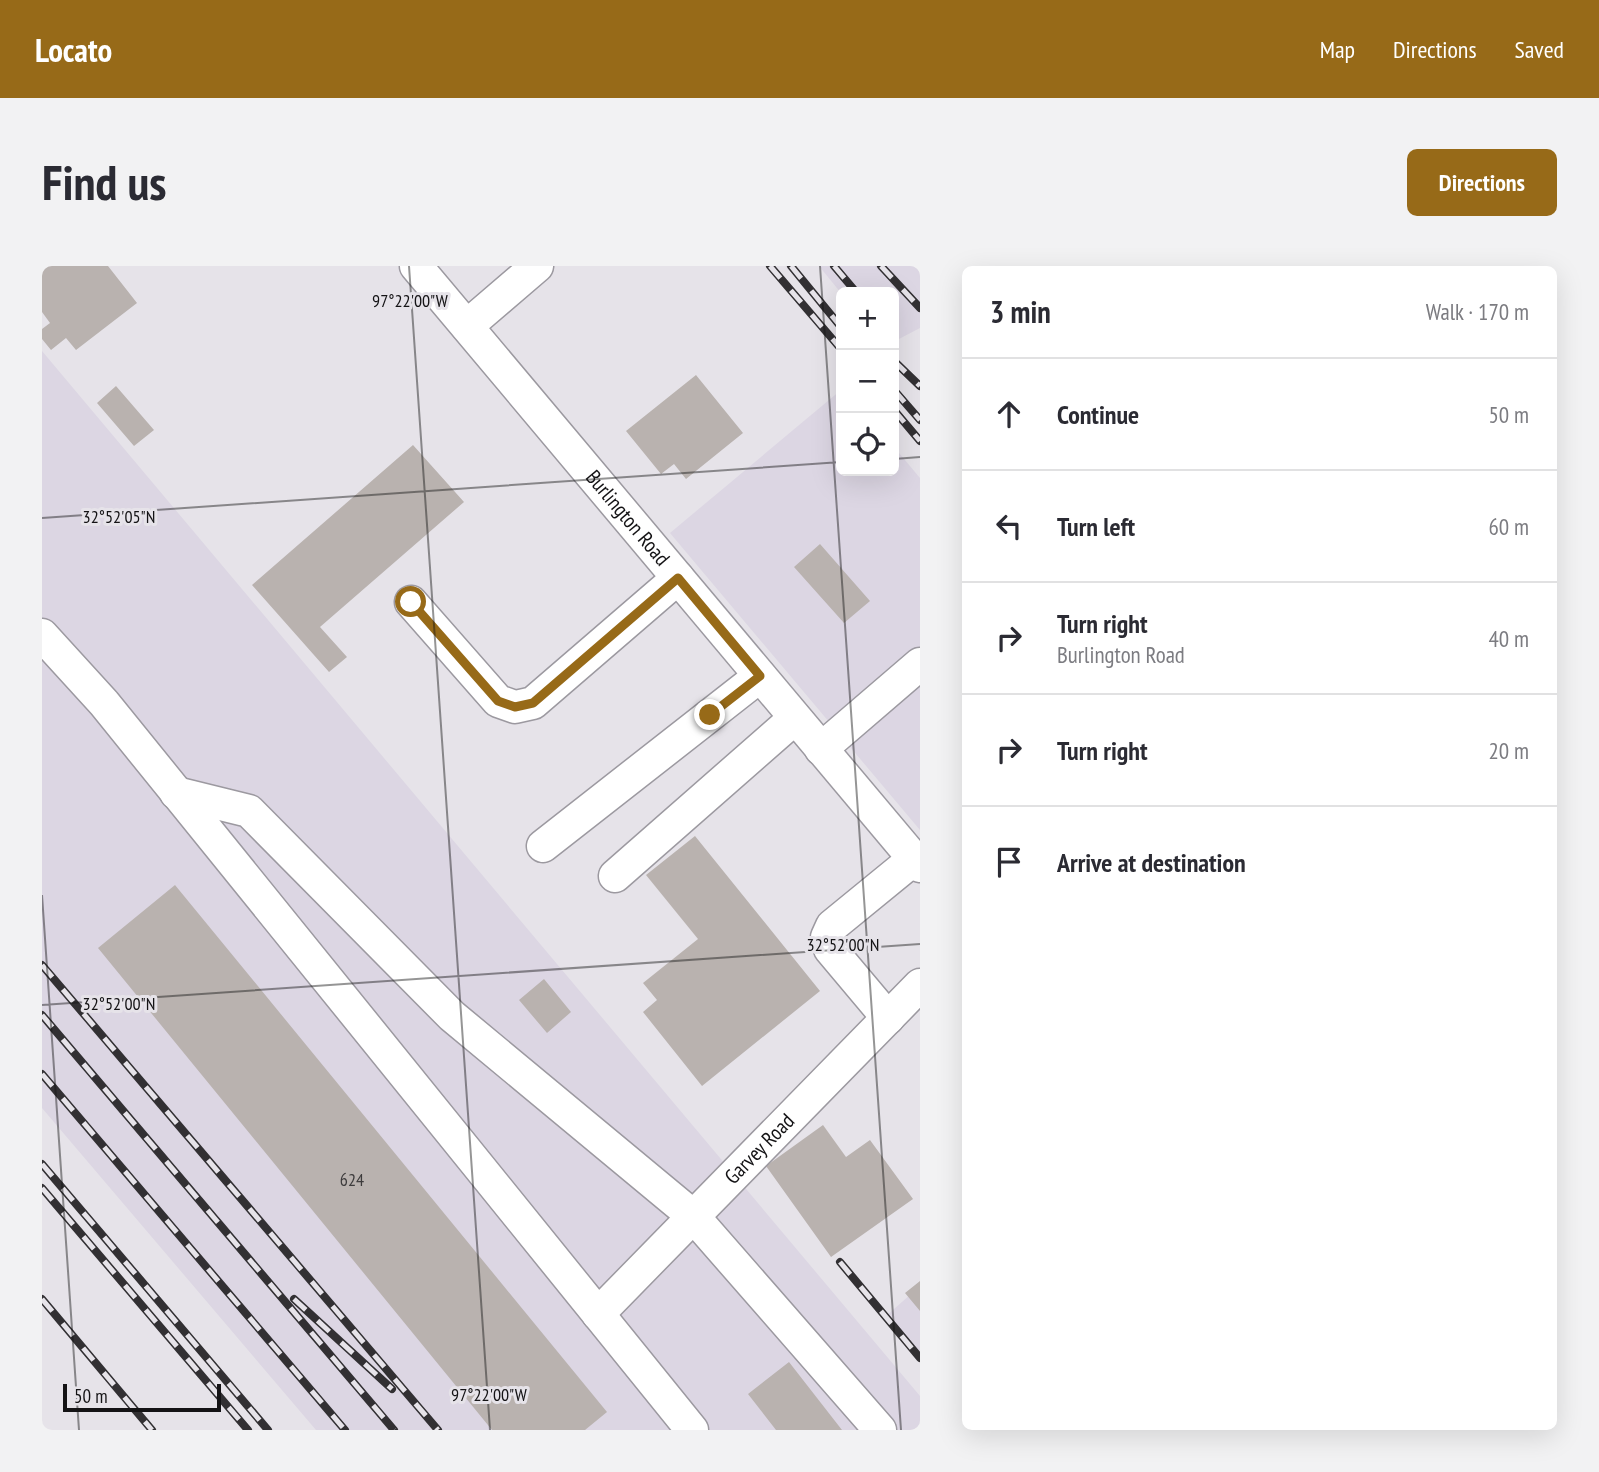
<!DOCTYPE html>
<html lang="en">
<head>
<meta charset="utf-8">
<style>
  body { margin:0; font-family:"PT Sans Narrow",sans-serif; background:#f2f2f3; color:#2b2b33 }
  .controls { position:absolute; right:21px; top:21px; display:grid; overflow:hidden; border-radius:10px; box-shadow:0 7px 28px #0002 }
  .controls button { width:63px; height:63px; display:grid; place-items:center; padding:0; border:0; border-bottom:2px solid #e1e1e2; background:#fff; color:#2b2b33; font:35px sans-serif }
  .scale { position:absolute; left:21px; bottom:18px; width:158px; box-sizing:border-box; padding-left:7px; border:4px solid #141315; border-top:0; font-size:19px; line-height:24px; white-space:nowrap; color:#141315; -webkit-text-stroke:5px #e6e3e9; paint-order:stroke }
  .stop { position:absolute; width:21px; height:21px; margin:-16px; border:5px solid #976a18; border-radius:50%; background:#fff }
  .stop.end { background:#976a18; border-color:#fff; box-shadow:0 2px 7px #0008 }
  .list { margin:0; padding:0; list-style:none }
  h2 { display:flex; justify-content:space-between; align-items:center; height:91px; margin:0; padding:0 28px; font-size:30px }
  h2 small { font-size:23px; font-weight:400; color:#7c7c81 }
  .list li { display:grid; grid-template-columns:46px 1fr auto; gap:21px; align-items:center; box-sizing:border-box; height:112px; padding:0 28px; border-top:2px solid #e1e1e2 }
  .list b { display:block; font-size:26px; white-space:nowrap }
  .list p { margin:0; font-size:23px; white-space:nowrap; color:#7c7c81 }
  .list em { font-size:23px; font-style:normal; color:#7c7c81 }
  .icon { flex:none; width:38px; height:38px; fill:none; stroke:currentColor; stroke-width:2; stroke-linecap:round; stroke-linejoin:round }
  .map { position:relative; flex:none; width:878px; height:1164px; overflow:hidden; border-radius:10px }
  header { display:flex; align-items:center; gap:42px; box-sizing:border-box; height:98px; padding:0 35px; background:#976a18; color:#fff }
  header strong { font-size:33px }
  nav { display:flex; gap:38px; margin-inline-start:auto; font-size:24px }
  .intro { display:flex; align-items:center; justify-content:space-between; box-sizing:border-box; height:168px; padding:0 42px }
  h1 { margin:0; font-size:49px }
  .button { padding:18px 32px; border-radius:10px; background:#976a18; color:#fff; font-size:24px; font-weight:700 }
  main { display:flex; gap:42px; padding:0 42px }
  aside { flex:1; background:#fff; border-radius:10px; box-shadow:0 7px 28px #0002 }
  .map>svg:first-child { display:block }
  .built { fill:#dcd6e3 }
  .building { fill:#b9b2af }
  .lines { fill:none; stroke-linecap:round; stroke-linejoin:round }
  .minor-casing { stroke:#9c99a0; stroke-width:35 }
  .minor { stroke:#fff; stroke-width:32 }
  .rail-casing { stroke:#323033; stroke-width:8 }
  .rail { stroke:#e6e3e9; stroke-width:5; stroke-dasharray:16; stroke-linecap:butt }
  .route { stroke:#976a18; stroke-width:9 }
  .ticks { fill:none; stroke:#141315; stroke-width:2; stroke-opacity:0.45 }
  .labels { text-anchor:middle; stroke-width:6; stroke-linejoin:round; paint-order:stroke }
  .number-label { font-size:18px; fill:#3d3b3c }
  .street-label { font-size:21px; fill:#141315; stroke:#e6e3e9 }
  .ticks-label { font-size:18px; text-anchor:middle; fill:#141315; stroke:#e6e3e9; stroke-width:6; stroke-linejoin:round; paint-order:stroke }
</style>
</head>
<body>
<header>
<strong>Locato</strong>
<nav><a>Map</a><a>Directions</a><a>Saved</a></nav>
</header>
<div class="intro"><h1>Find us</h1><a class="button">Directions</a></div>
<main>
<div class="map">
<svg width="878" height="1164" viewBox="0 0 878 1164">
  <rect width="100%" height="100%" fill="#e6e3e9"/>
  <!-- built -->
  <path class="built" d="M777 0H878V62L855 74 852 71V26L799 27Z
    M0 85 878 1130V1164H274L0 842Z
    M799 124V205H852V181L878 212V564L628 267Z
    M878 1020V1091L843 1051Z"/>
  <!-- building -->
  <path class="building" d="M0 0H66L95 37 34 84 24 72 9 84 0 73V63L8 57 0 46Z
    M654 109 701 167 644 213 632 198 619 208 584 165Z
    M74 120 112 164 92 180 55 137Z
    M371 179 422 236 278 361 305 391 287 406 210 319Z
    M778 278 828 335 802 357 752 301Z
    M653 570 778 725 660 820 601 746 615 734 601 717 656 673 604 609Z
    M133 619 565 1146 543 1164H450L56 682Z
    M502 713 529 746 505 767 477 734Z
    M781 859 804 891 828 874 871 933 789 991 724 900Z
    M878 1015V1045L863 1027Z
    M747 1096 800 1164H734L706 1128Z"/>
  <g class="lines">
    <defs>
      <g id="minor">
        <path id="s1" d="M374 0 878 600"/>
        <path d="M425 60 495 0"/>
        <path d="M369 336 456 435 473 441 491 437 636 312"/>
        <path d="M0 369 62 437 650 1164"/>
        <path d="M779 483 878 398"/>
        <path d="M134 527 207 545 410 750 651 950 838 1164"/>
        <path d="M501 580 718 410"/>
        <path d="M573 610 753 452"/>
        <path d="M846 752 788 683 785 671 790 660 872 593"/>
        <path id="s2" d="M556 1048 878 719"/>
      </g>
    </defs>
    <!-- minor casing -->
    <use href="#minor" class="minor-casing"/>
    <!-- minor -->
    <use href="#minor" class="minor"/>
    <defs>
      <path id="rail" d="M728 0 799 83
        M749 0 799 61
        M792 0 814 26
        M839 0 878 42
        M852 95 878 120
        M852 124 878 154
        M852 144 878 175
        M0 699 396 1164
        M0 749 352 1164
        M0 808 303 1164
        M0 898 226 1164
        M0 922 206 1164
        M798 996 878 1092
        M0 1033 110 1164
        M252 1033 350 1123"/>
    </defs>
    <!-- rail casing -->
    <use href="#rail" class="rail-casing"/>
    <!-- rail -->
    <use href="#rail" class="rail"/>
  </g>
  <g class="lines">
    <!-- route -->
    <path class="route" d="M369 336 456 435 473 441 491 437 636 312 718 410 668 449"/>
  </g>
  <!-- ticks -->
  <path class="ticks" d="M367 0 448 1164M778 0 859 1164M852 193 878 191M0 252 799 196M0 629 37 1164M0 739 878 678"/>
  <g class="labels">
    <!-- number labels -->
    <g class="number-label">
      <text x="310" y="920">624</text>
    </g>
    <!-- street labels -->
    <g class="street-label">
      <text dy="7" stroke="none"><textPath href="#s1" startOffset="329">Burlington Road</textPath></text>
      <text dy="7" stroke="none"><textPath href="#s2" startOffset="231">Garvey Road</textPath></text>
    </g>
  </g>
  <g class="ticks-label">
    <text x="368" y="41">97°22'00"W</text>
    <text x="77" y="257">32°52'05"N</text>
    <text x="801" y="685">32°52'00"N</text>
    <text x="77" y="744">32°52'00"N</text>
    <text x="447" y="1135">97°22'00"W</text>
  </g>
</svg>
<div class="controls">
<button>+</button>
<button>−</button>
<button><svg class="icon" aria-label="locate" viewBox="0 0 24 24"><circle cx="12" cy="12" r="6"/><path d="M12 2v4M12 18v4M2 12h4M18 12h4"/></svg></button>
</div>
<div class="scale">50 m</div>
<div class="stop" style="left:369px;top:336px"></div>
<div class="stop end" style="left:668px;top:449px"></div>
</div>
<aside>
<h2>3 min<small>Walk · 170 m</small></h2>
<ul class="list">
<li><svg class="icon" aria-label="ahead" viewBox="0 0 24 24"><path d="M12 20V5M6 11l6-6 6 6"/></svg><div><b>Continue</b></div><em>50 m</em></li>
<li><svg class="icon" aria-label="left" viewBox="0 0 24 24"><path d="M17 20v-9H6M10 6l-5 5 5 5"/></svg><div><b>Turn left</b></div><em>60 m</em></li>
<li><svg class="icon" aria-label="right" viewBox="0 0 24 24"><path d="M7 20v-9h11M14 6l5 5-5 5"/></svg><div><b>Turn right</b><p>Burlington Road</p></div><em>40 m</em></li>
<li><svg class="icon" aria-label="right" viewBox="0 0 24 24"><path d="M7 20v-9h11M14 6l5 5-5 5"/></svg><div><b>Turn right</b></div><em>20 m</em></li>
<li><svg class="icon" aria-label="arrive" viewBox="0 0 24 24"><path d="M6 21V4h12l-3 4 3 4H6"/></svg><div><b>Arrive at destination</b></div></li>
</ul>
</aside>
</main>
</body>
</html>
